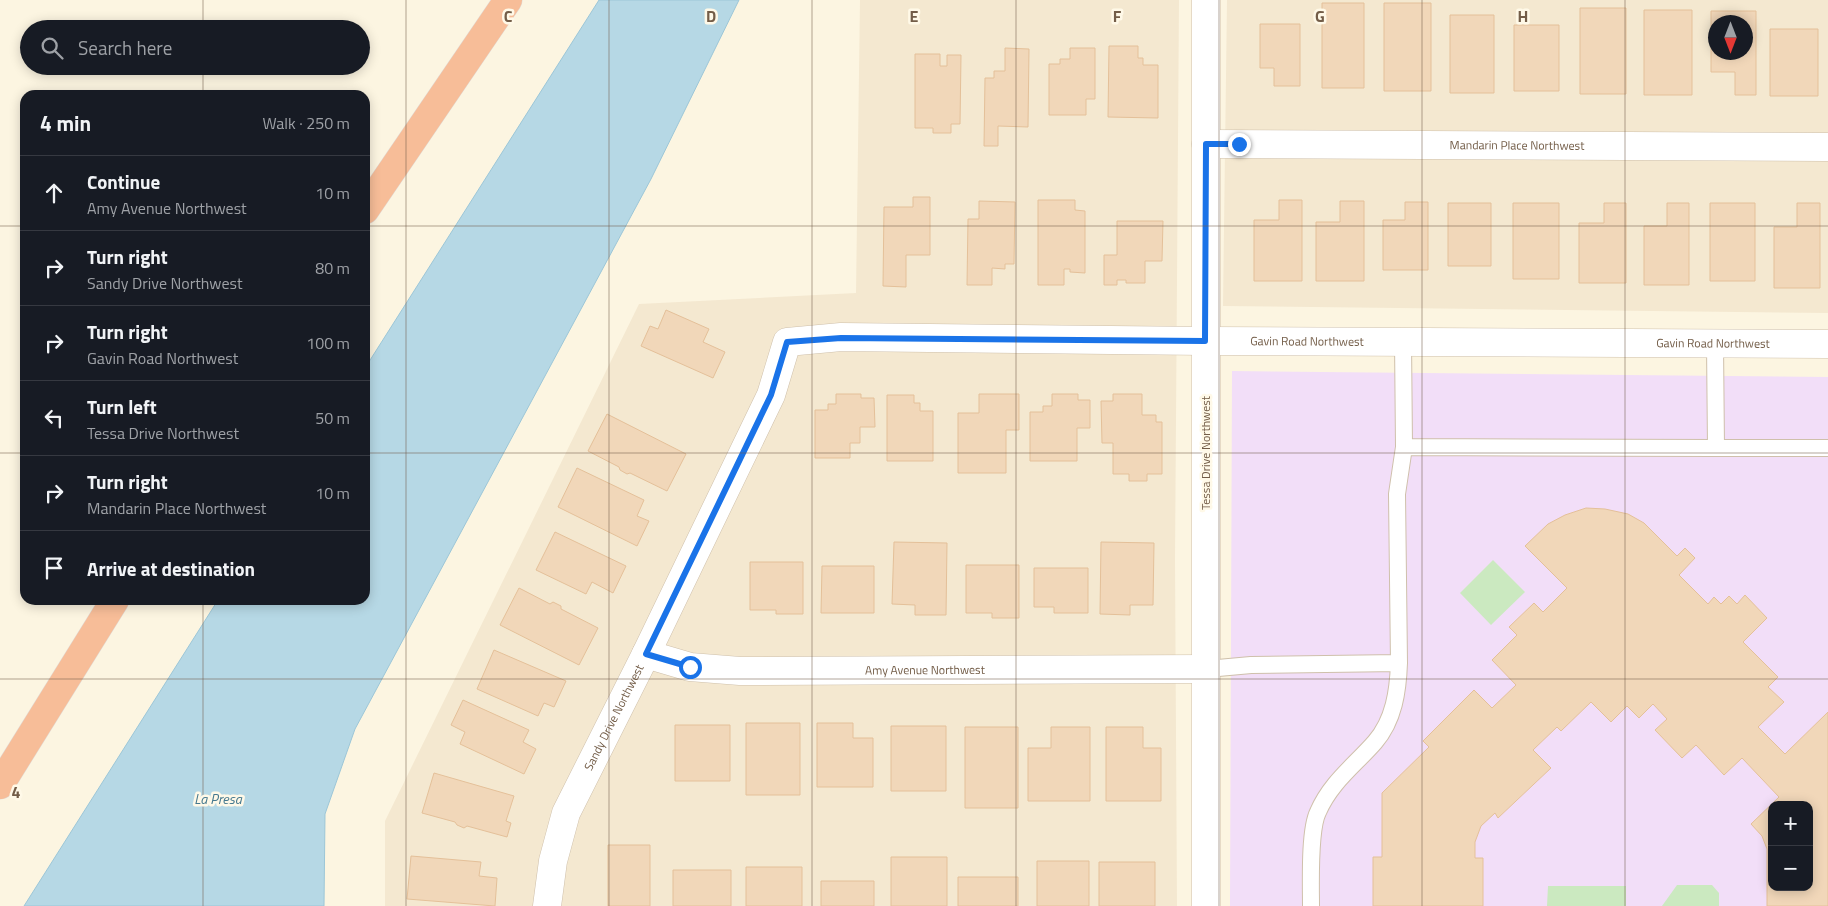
<!DOCTYPE html>
<html lang="en">
<head>
<meta charset="utf-8">
<style>
  body { margin:0; font-family:"Titillium Web",sans-serif; background:#20242c; color:#f1f3f6 }
  .controls { position:absolute; right:15px; bottom:15px; display:grid; overflow:hidden; border-radius:10px; box-shadow:0 2px 12px #0003 }
  .controls button { width:45px; height:45px; display:grid; place-items:center; padding:0; border:0; border-bottom:1px solid #363941; background:#171b24; color:#f1f3f6; font:25px sans-serif }
  .compass { position:absolute; left:1708px; top:15px; width:45px; height:45px; border-radius:50%; background:#171b24; box-shadow:0 2px 12px #0003; rotate:180deg }
  .stop { position:absolute; width:15px; height:15px; margin:-11px; border:4px solid #1a73e8; border-radius:50%; background:#fff }
  .stop.end { background:#1a73e8; border-color:#fff; box-shadow:0 1px 5px #0008 }
  .list { margin:0; padding:0; list-style:none }
  h2 { display:flex; justify-content:space-between; align-items:center; height:65px; margin:0; padding:0 20px; font-size:21px }
  h2 small { font-size:16px; font-weight:400; color:#9ea1a6 }
  .list li { display:grid; grid-template-columns:32px 1fr auto; gap:15px; align-items:center; box-sizing:border-box; height:75px; padding:0 20px; border-top:1px solid #363941 }
  .list b { display:block; font-size:19px; white-space:nowrap }
  .list p { margin:0; font-size:16px; white-space:nowrap; color:#9ea1a6 }
  .list em { font-size:16px; font-style:normal; color:#9ea1a6 }
  .icon { flex:none; width:28px; height:28px; fill:none; stroke:currentColor; stroke-width:2; stroke-linecap:round; stroke-linejoin:round }
  .map { position:relative; flex:none; width:1828px; height:906px; overflow:hidden }
  .search { position:absolute; background:#171b24; box-shadow:0 2px 12px #0003; left:20px; top:20px; width:350px; height:55px; display:flex; align-items:center; gap:12px; box-sizing:border-box; padding:0 18px; border-radius:28px; color:#9ea1a6; font-size:19px }
  .panel { position:absolute; background:#171b24; box-shadow:0 2px 12px #0003; left:20px; top:90px; width:350px; height:515px; border-radius:15px }
  .map>svg:first-child { display:block }
  .residential { fill:#f4e8d0; fill-rule:evenodd }
  .education { fill:#f2def8; fill-rule:evenodd }
  .green { fill:#cbe9c0 }
  .water { fill:#b6d8e5; stroke:#9cc6d7 }
  .building { fill:#f1d7b9; stroke:#e4c099; fill-rule:evenodd }
  .lines { fill:none; stroke-linecap:round; stroke-linejoin:round }
  .service-casing { stroke:#cfc0ab; stroke-width:18 }
  .minor-casing { stroke:#cfc0ab; stroke-width:29 }
  .tertiary-casing { stroke:#cfc0ab; stroke-width:29 }
  .motorway-casing { stroke:#e0dbd7; stroke-width:29 }
  .service { stroke:#fff; stroke-width:16 }
  .minor { stroke:#fff; stroke-width:28 }
  .tertiary { stroke:#fff; stroke-width:28 }
  .motorway { stroke:#f7bd98; stroke-width:28 }
  .route { stroke:#1a73e8; stroke-width:6 }
  .grid { fill:none; stroke:#735d48; stroke-width:1; stroke-opacity:0.55 }
  .labels { text-anchor:middle; stroke-width:5; stroke-linejoin:round; paint-order:stroke }
  .street-label { font-size:12px; fill:#735d48; stroke:#fff9e8 }
  .water-label { font-size:14px; font-style:italic; fill:#45788e; stroke:#fff9e8 }
  .grid-label { font-size:16px; text-anchor:middle; font-weight:bold; fill:#735d48; stroke:#fff9e8; stroke-width:5; stroke-linejoin:round; paint-order:stroke }
</style>
</head>
<body>
<div class="map">
<svg width="1828" height="906" viewBox="0 0 1828 906">
  <rect width="100%" height="100%" fill="#fcf5e1"/>
  <!-- residential -->
  <path class="residential" d="M860 0H1179L1175 560 1177 906H385V821L639 304 856 293Z
    M1227 0H1828V313L1223 306ZM1716 22H1746V52H1716Z"/>
  <!-- education -->
  <path class="education" d="M1232 371 1828 377V906H1230ZM1772 805H1809V887H1772Z"/>
  <!-- green -->
  <path class="green" d="M1493 560 1525 592 1491 625 1460 593Z
    M1677 885H1712L1719 893V906H1662Z
    M1548 886H1626V906H1547Z"/>
  <!-- water -->
  <path class="water" d="M599 0H739L651 179 355 729 325 814 324 906H24L218 600H365V368Z"/>
  <!-- building -->
  <path class="building" d="M1322 3H1364V88H1322Z
    M1384 3H1431V91H1384Z
    M1580 8H1626V94H1580Z
    M1644 10H1692V95H1644Z
    M1711 11H1756V95H1735V72H1711ZM1716 22H1746V52H1716Z
    M1450 15H1494V93H1450Z
    M1260 24H1300V86H1274V68H1260Z
    M1514 25H1559V91H1514Z
    M1770 29H1818V96H1770Z
    M1109 46H1138V58H1143V65H1158V118L1108 117Z
    M1005 48 1029 49 1028 127 998 126V146H984L985 78H994V71H1005Z
    M1070 48H1095V99H1086V115H1049V64H1060V59H1070Z
    M915 54H940V66H947V55H961L960 124H951V133H933V128H915Z
    M913 197H930V255H906V287L883 286 884 207H913Z
    M1038 200H1075V210L1085 211V273L1070 272V269H1064V285H1038Z
    M1279 200H1302V281H1254V220H1279Z
    M979 201 1015 202 1014 264H1005V269L992 268V285H967L968 219H979Z
    M1340 201H1364V281H1316V222H1340Z
    M1405 202H1428V270H1383V220H1405Z
    M1448 203H1491V266H1448Z
    M1513 203H1559V279H1513Z
    M1604 203H1626V283H1579V223H1604Z
    M1667 203H1689V285H1644V226H1667Z
    M1710 203H1755V281H1710Z
    M1797 203H1820V288H1774V227H1797Z
    M1117 221H1163L1162 261H1145V283H1126V280H1117V285H1104V255H1117Z
    M666 310 709 329 703 342 725 352 713 378 641 346 650 326 658 329Z
    M836 394H861V398H874L875 427H860V443H850V458H815V410H828V404H836Z
    M979 394H1019V430H1006V473H958V413H979Z
    M1052 394H1078V400H1090V428H1077V461H1030V412H1043V406H1052Z
    M1113 394H1142V415H1156V422H1162V474H1147V481H1129V474H1113V443H1102L1101 401H1113Z
    M887 395H914V403H920V411H933V461H887Z
    M607 414 686 454 667 491 630 473 627 474 620 470 619 467 588 451Z
    M577 468 644 500 637 516 649 521 637 546 558 507Z
    M1586 508 1605 509 1628 514 1644 523 1677 556 1685 548 1695 558 1679 575 1708 604 1714 597 1721 604 1729 596 1737 604 1745 595 1767 618 1743 642 1778 677 1768 687 1784 702 1758 727 1785 754 1828 712V906H1767V849L1762 836 1751 824 1779 797 1742 758 1724 775 1696 745 1682 758 1655 730 1667 719 1653 704 1639 718 1627 706 1611 722 1591 702 1561 731 1557 727 1533 750 1551 768 1498 818 1495 813 1481 826 1475 842V858H1483V906H1373V857H1382V793L1429 747 1423 741 1474 690 1492 708 1516 685 1492 660 1517 635 1509 627 1534 603 1543 612 1567 588 1525 546 1548 524 1565 515ZM1772 805H1809V887H1772Z
    M555 532 626 566 613 593 592 582 586 594 536 570Z
    M894 542 947 543 946 615H915V605L892 604Z
    M1101 542 1154 543 1153 605H1130V615L1100 614Z
    M750 562H803V614H776V610H750Z
    M966 565H1019V618H992V613H966Z
    M822 566H874V613H821Z
    M1034 568H1088V613H1054V607H1034Z
    M519 588 550 604 553 602 561 606V609L598 628 579 665 500 625Z
    M494 650 566 681 554 707 544 703 538 716 477 689Z
    M463 700 529 730 523 742 536 749 524 774 460 744 465 732 451 725Z
    M746 723H800V795H746Z
    M817 723H853V738H873V787H817Z
    M675 725H730V781H675Z
    M891 726H946V791H891Z
    M965 727H1018V808H965Z
    M1051 727H1090V801H1028V748H1051Z
    M1106 727H1143V748H1161V801H1106Z
    M434 773 514 796 506 821 511 823 507 837 467 826 464 828 457 825 455 822 422 813Z
    M608 845H650V906H608Z
    M411 856 481 862 479 876 497 878 495 906 407 899Z
    M891 857H947V906H891Z
    M1037 861H1089V906H1037Z
    M1099 862H1155V906H1099Z
    M746 867H802V906H746Z
    M673 870H731V906H673Z
    M958 877H1018V906H958Z
    M821 881H874V906H821Z"/>
  <g class="lines">
    <defs>
      <path id="service" d="M1403 340 1404 447 1716 448
        M1715 344 1716 448H1828
        M1207 669 1251 665 1399 663 1397 494 1404 447
        M1311 906C1311 884 1309 830 1318 812 1331 782 1355 765 1375 742 1394 720 1398 691 1399 663"/>
      <g id="minor">
        <path id="s1" d="M1206 144 1828 147"/>
        <path id="s2" d="M646 654 690 667 740 671 1207 669"/>
        <path id="s3" d="M547 906 553 861 566 813 646 654 771 395 787 342 841 337 1205 341"/>
      </g>
      <g id="tertiary">
        <path id="s4" d="M1205 341 1828 344"/>
        <path d="M1206 906V0"/>
      </g>
      <path id="motorway" d="M365 210 508 0
        M0 785 115 600"/>
    </defs>
    <!-- service casing -->
    <use href="#service" class="service-casing"/>
    <!-- minor casing -->
    <use href="#minor" class="minor-casing"/>
    <!-- tertiary casing -->
    <use href="#tertiary" class="tertiary-casing"/>
    <!-- motorway casing -->
    <use href="#motorway" class="motorway-casing"/>
    <!-- service -->
    <use href="#service" class="service"/>
    <!-- minor -->
    <use href="#minor" class="minor"/>
    <!-- tertiary -->
    <use href="#tertiary" class="tertiary"/>
    <!-- motorway -->
    <use href="#motorway" class="motorway"/>
  </g>
  <g class="lines">
    <!-- route -->
    <path class="route" d="M690 667 646 654 771 395 787 342 841 338 1205 341 1206 144H1239"/>
  </g>
  <!-- grid -->
  <path class="grid" d="M203 0V29M406 0V906M609 0V906M812 0V906M1016 0V906M1219 0V906M1422 0V906M1625 0V906M203 66V95M0 226H25M365 226H1828M0 453H25M365 453H1828M203 600V906M0 679H1828"/>
  <g class="labels">
    <!-- street labels -->
    <g class="street-label">
      <text dy="4" stroke="none"><textPath href="#s1" startOffset="311">Mandarin Place Northwest</textPath></text>
      <text dy="4" stroke="none"><textPath href="#s4" startOffset="102">Gavin Road Northwest</textPath></text>
      <text dy="4" stroke="none"><textPath href="#s4" startOffset="508">Gavin Road Northwest</textPath></text>
      <text transform="translate(1206 453) rotate(-90)" y="4">Tessa Drive Northwest</text>
      <text dy="4" stroke="none"><textPath href="#s2" startOffset="281">Amy Avenue Northwest</textPath></text>
      <text dy="4" stroke="none"><textPath href="#s3" startOffset="202">Sandy Drive Northwest</textPath></text>
    </g>
    <!-- water labels -->
    <g class="water-label">
      <text x="218" y="804">La Presa</text>
    </g>
  </g>
  <g class="grid-label">
    <text x="508" y="22">C</text>
    <text x="711" y="22">D</text>
    <text x="914" y="22">E</text>
    <text x="1117" y="22">F</text>
    <text x="1320" y="22">G</text>
    <text x="1523" y="22">H</text>
    <text x="16" y="798">4</text>
  </g>
</svg>
<div class="controls">
<button>+</button>
<button>−</button>
</div>
<svg class="compass" viewBox="-18 -18 36 36"><path d="M0-13l5 13h-10z" fill="#e53935"/><path d="M0 13l5-13h-10z" fill="#9ea1a6"/></svg>
<div class="stop" style="left:690px;top:667px"></div>
<div class="stop end" style="left:1239px;top:144px"></div>
<div class="search"><svg class="icon" aria-label="search" viewBox="0 0 24 24"><circle cx="10" cy="10" r="6"/><path d="M15 15l6 6"/></svg>Search here</div>
<section class="panel">
<h2>4 min<small>Walk · 250 m</small></h2>
<ul class="list">
<li><svg class="icon" aria-label="ahead" viewBox="0 0 24 24"><path d="M12 20V5M6 11l6-6 6 6"/></svg><div><b>Continue</b><p>Amy Avenue Northwest</p></div><em>10 m</em></li>
<li><svg class="icon" aria-label="right" viewBox="0 0 24 24"><path d="M7 20v-9h11M14 6l5 5-5 5"/></svg><div><b>Turn right</b><p>Sandy Drive Northwest</p></div><em>80 m</em></li>
<li><svg class="icon" aria-label="right" viewBox="0 0 24 24"><path d="M7 20v-9h11M14 6l5 5-5 5"/></svg><div><b>Turn right</b><p>Gavin Road Northwest</p></div><em>100 m</em></li>
<li><svg class="icon" aria-label="left" viewBox="0 0 24 24"><path d="M17 20v-9H6M10 6l-5 5 5 5"/></svg><div><b>Turn left</b><p>Tessa Drive Northwest</p></div><em>50 m</em></li>
<li><svg class="icon" aria-label="right" viewBox="0 0 24 24"><path d="M7 20v-9h11M14 6l5 5-5 5"/></svg><div><b>Turn right</b><p>Mandarin Place Northwest</p></div><em>10 m</em></li>
<li><svg class="icon" aria-label="arrive" viewBox="0 0 24 24"><path d="M6 21V4h12l-3 4 3 4H6"/></svg><div><b>Arrive at destination</b></div></li>
</ul>
</section>
</div>
</body>
</html>
